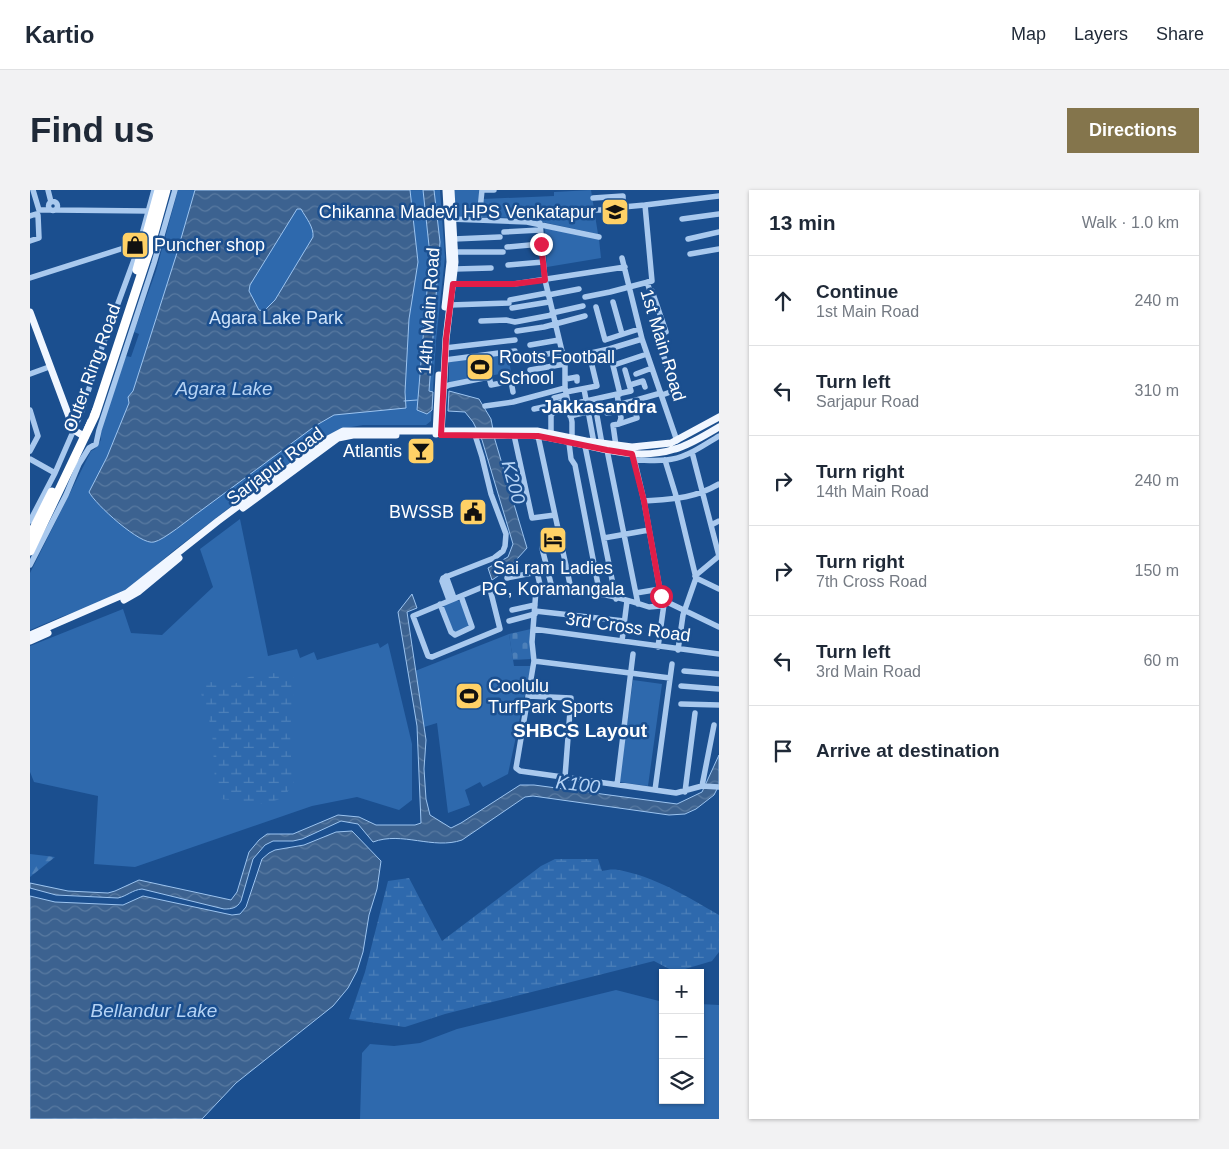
<!DOCTYPE html>
<html lang="en">
<head>
<meta charset="utf-8">
<style>
  body { margin:0; font-family:Arial,sans-serif; background:#f2f2f3; color:#1f2937 }
  .controls { position:absolute; right:15px; bottom:15px; display:grid; overflow:hidden; border-radius:0px; box-shadow:0 1px 4px #0004 }
  .controls button { width:45px; height:45px; display:grid; place-items:center; padding:0; border:0; border-bottom:1px solid #e0e1e3; background:#fff; color:#1f2937; font:25px sans-serif }
  .stop { position:absolute; width:15px; height:15px; margin:-11px; border:4px solid #e11d48; border-radius:50%; background:#fff }
  .stop.end { background:#e11d48; border-color:#fff; box-shadow:0 1px 5px #0008 }
  .list { margin:0; padding:0; list-style:none }
  h2 { display:flex; justify-content:space-between; align-items:center; height:65px; margin:0; padding:0 20px; font-size:21px }
  h2 small { font-size:16px; font-weight:400; color:#747a83 }
  .list li { display:grid; grid-template-columns:32px 1fr auto; gap:15px; align-items:center; box-sizing:border-box; height:90px; padding:0 20px; border-top:1px solid #e0e1e3 }
  .list b { display:block; font-size:19px; white-space:nowrap }
  .list p { margin:0; font-size:16px; white-space:nowrap; color:#747a83 }
  .list em { font-size:16px; font-style:normal; color:#747a83 }
  .icon { flex:none; width:28px; height:28px; fill:none; stroke:currentColor; stroke-width:2; stroke-linecap:round; stroke-linejoin:round }
  .map { position:relative; flex:none; width:689px; height:929px; overflow:hidden; border-radius:0px }
  header { display:flex; align-items:center; gap:30px; box-sizing:border-box; height:70px; padding:0 25px; background:#fff; border-bottom:1px solid #e0e1e3 }
  header strong { font-size:24px }
  nav { display:flex; gap:28px; margin-inline-start:auto; font-size:18px }
  .intro { display:flex; align-items:center; justify-content:space-between; box-sizing:border-box; height:120px; padding:0 30px }
  h1 { margin:0; font-size:35px }
  .button { padding:12px 22px; border-radius:0px; background:#84754c; color:#fff; font-size:18px; font-weight:700 }
  main { display:flex; gap:30px; padding:0 30px }
  aside { flex:1; background:#fff; border-radius:0px; box-shadow:0 1px 4px #0004 }
  .map>svg:first-child { display:block }
  .green { fill:#2e69ad }
  .forest { fill:url(#forest-firs) }
  .wetland { fill:url(#wetland-marsh) }
  .cemetery { fill:url(#cemetery-stones) }
  .water { fill:url(#water-waves); stroke:#9cc4f0; fill-rule:evenodd }
  .lines { fill:none; stroke-linecap:round; stroke-linejoin:round }
  .stream { stroke:#9cc4f0; stroke-width:1 }
  .minor { stroke:#a9c9ee; stroke-width:5.5 }
  .major { stroke:#f0f6ff; stroke-width:7 }
  .highway { stroke:#fff; stroke-width:9 }
  .rail { stroke:#fff; stroke-width:1; stroke-dasharray:9 4; stroke-linecap:butt }
  .route { stroke:#e11d48; stroke-width:6 }
  .labels { text-anchor:middle; stroke-width:5; stroke-linejoin:round; paint-order:stroke }
  .poi-label { font-size:18px; fill:#fff; stroke:#1b4f8f; text-anchor:end }
  .street-label { font-size:18px; fill:#fff; stroke:#1b4f8f }
  .park-label { font-size:18px; fill:#cfe3fa; stroke:#1b4f8f }
  .water-label { font-size:19px; font-style:italic; fill:#b5d3f5; stroke:#1b4f8f }
  .neighbourhood-label { font-size:19px; font-weight:bold; fill:#fff; stroke:#1b4f8f }
</style>
</head>
<body>
<header>
<strong>Kartio</strong>
<nav><a>Map</a><a>Layers</a><a>Share</a></nav>
</header>
<div class="intro"><h1>Find us</h1><a class="button">Directions</a></div>
<main>
<div class="map">
<svg width="689" height="929" viewBox="0 0 689 929">
  <defs>
    <pattern id="forest-firs" width="22" height="20" patternUnits="userSpaceOnUse" patternTransform="scale(1.25)"><rect width="22" height="20" fill="#2e69ad"/><path d="M5 1l3.5 6h-7zM16 11l3.5 6h-7z" fill="#4d80b9"/></pattern>
    <pattern id="wetland-marsh" width="20" height="14" patternUnits="userSpaceOnUse" patternTransform="scale(1.25)"><rect width="20" height="14" fill="#2e69ad"/><path d="M1 5h8M5 5V1M11 12h8M15 12V8" fill="none" stroke="#4d80b9"/></pattern>
    <pattern id="cemetery-stones" width="16" height="16" patternUnits="userSpaceOnUse" patternTransform="scale(1.25)"><rect width="16" height="16" fill="#2e69ad"/><path d="M2 7V4a2 2 0 0 1 4 0v3zM10 15v-3a2 2 0 0 1 4 0v3z" fill="#4d80b9"/></pattern>
    <pattern id="water-waves" width="16" height="10" patternUnits="userSpaceOnUse" patternTransform="scale(1.25)"><rect width="16" height="10" fill="#3c6290"/><path d="M0 5q4-4 8 0t8 0" fill="none" stroke="#597aa1"/></pattern>
  </defs>
  <rect width="100%" height="100%" fill="#1b4f8f"/>
  <!-- green -->
  <path class="green" d="M148 0H410L415 67 406 151 401 231 396 235H333L310 239 217 304 142 362 96 401 70 413 31 427 0 440V383L61 261 65 259 71 250 70 242 96 166 101 167 109 144 104 142 126 81Z
    M424 0H451L447 28H425Z
    M561 0 568 44 494 28 452 27V9L524 6V2Z
    M515 38 569 49 571 68 517 77Z
    M478 163 481 182 419 193V172Z
    M210 329 238 466 267 459 270 468 284 462 287 470 348 453 350 458 358 453 382 554V610L369 620 327 607 282 616 105 677 64 674 68 606 4 592 0 582V456L93 419 101 443 132 445 183 397 170 359Z
    M426 410 432 412 441 436 423 443 413 418 416 414Z
    M479 444 484 476H501L478 584 453 597 450 592 435 600 440 615 418 623 407 533 394 537 385 481Z
    M603 490 632 494 618 596 589 592Z
    M586 800 633 812V910H670V814L689 815V929H330L332 863 340 854 364 856 390 853 427 839Z"/>
  <!-- forest -->
  <path class="forest" d="M0 664 25 667 0 687Z"/>
  <!-- wetland -->
  <path class="wetland" d="M230 482 263 485C265 501 262 513 261 529 259 550 261 571 264 593L253 608 235 614 191 609 185 591 182 540 170 500 180 492 202 495Z
    M525 669H568L572 681C577 680 583 679 588 680 624 686 658 707 689 725V762L682 771 645 782 624 771 415 824 375 837 319 829 335 782 358 691 379 688 412 751 511 676Z"/>
  <!-- cemetery -->
  <path class="cemetery" d="M501 439V469L483 470 479 444Z"/>
  <!-- water -->
  <path class="water" d="M165 0H380L388 72 379 129 375 202 376 218 304 225 285 236C246 265 207 294 169 322 159 329 134 350 124 352 111 356 65 314 59 302L77 267 99 213 98 207 103 201 146 66ZM267 19H271C276 28 284 37 283 47L245 110 234 121 229 120 219 101 220 95Z
    M393 0H404L410 52 399 201 403 202 402 220 397 224 387 220 400 65Z
    M419 201 449 209 461 229 465 250 497 358 477 380 462 390 458 378 478 367 483 354 452 250 443 232 435 222 418 221Z
    M382 404 387 418 377 422 396 550 394 579 396 609 400 625 421 638 431 633 490 595H504L647 614 672 602 689 565V595L684 605 666 619 655 624 639 625 503 606 495 607 432 650C403 660 372 641 343 652L328 634 311 631 272 649 263 651H243L235 655 223 669 211 711C207 718 202 719 194 719L112 699C102 700 97 706 88 708L26 705 0 698V693L38 701 78 703 85 701 109 690 201 710 207 702 219 662 229 650 237 644H263L308 625 329 627 346 635H385L391 633 387 536 368 422Z
    M322 641 351 671 347 699 339 725 333 762 327 781 318 798 303 816 206 893 172 929H0V706L25 712 93 715 113 706 202 725 210 724 216 717 232 669 239 663 245 660 274 655 306 642Z"/>
  <g class="lines">
    <!-- stream -->
    <path class="stream" d="M374 211 387 210"/>
    <!-- minor -->
    <path class="minor" d="M3 0 9 20H20
      M18 0 21 12
      M452 0H464
      M563 8 593 6V17
      M18.5 16a4.5 4.5 0 1 1 9 0a4.5 4.5 0 1 1-9 0Z
      M26 20 118 21
      M567 20H592L593 17 615 15
      M0 26 6 24 8 25 9 48 0 51
      M420 29 497 32 569 47
      M652 29 689 24
      M449 30 452 0
      M510 33 515 90 535 174V198L542 232V248
      M474 42 510 40
      M424 49 470 47
      M658 49 689 42
      M477 57 511 54
      M425 62H473
      M660 64 689 59
      M592 68 612 149 647 251
      M478 75 513 72
      M425 79 461 78
      M0 88 97 57 110 60
      M617 92 620 101H622L636 142 626 145 646 200 632 205
      M423 94H484L595 77
      M518 105 549 99
      M555 107 580 102 622 91 615 15 689 6
      M480 110 517 103
      M583 112 592 144
      M420 115 479 113
      M566 117 575 150 609 139
      M482 118 519 112
      M522 123 553 116
      M451 131 476 130 485 132 522 125
      M487 141 514 137 555 126
      M500 155 529 150
      M415 158 485 150
      M579 159 590 204
      M534 169 579 159 612 149
      M415 170 485 161
      M488 170 532 161
      M584 175 617 164
      M500 180 535 174
      M0 184 19 177
      M606 184 622 178
      M536 189 547 187V191
      M600 195 613 191 615 197
      M413 198 419 195 459 187 461 195 481 191 483 202
      M554 199 564 253
      M536 202 567 196 559 163
      M524 208 536 205
      M538 215 601 201 595 180
      M455 216 483 212 535 198
      M504 219 523 215
      M0 220 8 246 0 261
      M577 223 590 221
      M540 226 603 211 631 203
      M567 226 572 254
      M589 234 607 228 603 211
      M521 243V225L524 222 523 215 537 210
      M484 245 502 328 525 325
      M508 246 541 399
      M539 253 541 269 545 275 570 405
      M555 256 586 409
      M586 256 583 235 589 234 591 228 587 204
      M577 260 608 414
      M662 262 689 366
      M603 264 614 311 631 406 637 412 689 437
      M0 269 25 283
      M604 270C614 270 625 271 636 270 655 269 672 256 689 246
      M635 270 647 309 666 388 689 399
      M614 311C643 309 663 309 689 294
      M0 331 25 283 52 221 72 157 108 59 124 0
      M681 335 689 331
      M574 348 619 340
      M512 358 522 398
      M0 375 36 305 49 274 59 258 66 254 69 240 124 73 145 0
      M416 386 424 408
      M665 386 689 366
      M477 388 507 382 511 399
      M455 396 459 397 460 399 470 439 402 467 398 466 383 426Z
      M606 403 630 399
      M419 410 412 391 413 388 464 368 473 361 475 356 476 344 461 304 452 267 445 245
      M637 412 630 416 619 417C583 405 544 396 506 400L502 452 504 471 486 578 490 581 646 603 672 596 689 597
      M410 414 421 442 425 445 442 437 431 406
      M482 420 505 415
      M505 421 594 431
      M479 431 505 424
      M503 439 689 464
      M592 451 597 411
      M628 457 634 414
      M648 460 653 425 666 388
      M504 471 640 488
      M654 481 689 484
      M651 496 689 499
      M498 506 541 508 535 587
      M651 514 689 515
      M587 595 603 464
      M672 596 684 535
      M625 600 642 474
      M655 602 665 523"/>
    <!-- major -->
    <path class="major" d="M415 117 420 72 416 0
      M0 122 44 240 55 247
      M406 244 409 185
      M411 244 416 149 425 72 421 0
      M447 245C467 246 488 244 508 246 553 251 599 274 645 259 660 255 675 245 689 237
      M213 318 308 248 323 245H366
      M94 410 108 402 149 368
      M0 445 97 403 188 331 298 249 313 241H507L556 251 602 257 641 253 689 227
      M0 451 18 443"/>
    <!-- highway -->
    <path class="highway" d="M107 80 129 0
      M0 346 22 302
      M0 361 65 225 119 61 136 0"/>
    <!-- rail -->
    <path class="rail" d="M0 355 14 330 80 180 139 0"/>
  </g>
  <g class="lines">
    <!-- route -->
    <path class="route" d="M511 54 515 90 484 94H423L416 149 411 245 508 246 577 260 602 264 614 311 631 406"/>
  </g>
  <!-- icons -->
  <defs>
    <symbol id="school-square" viewBox="-11 -11 22 22"><rect x="-9" y="-9" width="18" height="18" rx="4" fill="#ffd166" stroke="#1b4f8f"/><path d="M0-5L7-2L0 1L-7-2ZM-4 1L0 2.5L4 1V4Q0 6-4 4Z" fill="#111"/></symbol>
    <symbol id="shop-square" viewBox="-11 -11 22 22"><rect x="-9" y="-9" width="18" height="18" rx="4" fill="#ffd166" stroke="#1b4f8f"/><path d="M-5-2.5h2.3a2.7 3.5 0 0 1 5.4 0H5L5.5 6h-11ZM-1.5-2.5h3a1.5 2.3 0 0 0-3 0Z" fill="#111"/></symbol>
    <symbol id="stadium-square" viewBox="-11 -11 22 22"><rect x="-9" y="-9" width="18" height="18" rx="4" fill="#ffd166" stroke="#1b4f8f"/><path d="M0-5a6.5 5 0 1 0 0 10a6.5 5 0 1 0 0-10ZM-3.5-1.8h7v3.6h-7Z" fill="#111"/></symbol>
    <symbol id="bar-square" viewBox="-11 -11 22 22"><rect x="-9" y="-9" width="18" height="18" rx="4" fill="#ffd166" stroke="#1b4f8f"/><path d="M-6-5H6L.8 .8V4.5H3.5V6h-7V4.5H-.8V.8Z" fill="#111"/></symbol>
    <symbol id="civic-square" viewBox="-11 -11 22 22"><rect x="-9" y="-9" width="18" height="18" rx="4" fill="#ffd166" stroke="#1b4f8f"/><path d="M-.6-6.5H3V-4.5H.6V-3L4-1V1h2V6H-6V1h2V-1L-.6-3ZM-1.2 2.5V6h2.4V2.5Z" fill="#111"/></symbol>
    <symbol id="hotel-square" viewBox="-11 -11 22 22"><rect x="-9" y="-9" width="18" height="18" rx="4" fill="#ffd166" stroke="#1b4f8f"/><path d="M-6-4.5h1.5V1H6V5H4.5V3h-9V5H-6ZM-4 0a1.8 1.8 0 1 1 3.6 0ZM.5 0V-2.5h3Q6-2.5 6 0Z" fill="#111"/></symbol>
  </defs>
  <g fill-rule="evenodd">
    <use href="#school-square" x="569" y="6" width="32" height="32"/>
    <use href="#shop-square" x="89" y="39" width="32" height="32"/>
    <use href="#stadium-square" x="434" y="161" width="32" height="32"/>
    <use href="#bar-square" x="375" y="245" width="32" height="32"/>
    <use href="#civic-square" x="427" y="306" width="32" height="32"/>
    <use href="#hotel-square" x="507" y="334" width="32" height="32"/>
    <use href="#stadium-square" x="423" y="490" width="32" height="32"/>
  </g>
  <g class="labels">
    <!-- poi labels -->
    <g class="poi-label">
      <text x="566" y="28">Chikanna Madevi HPS Venkatapur</text>
      <text x="124" y="61" text-anchor="start">Puncher shop</text>
      <text x="469" y="173" text-anchor="start">Roots Football<tspan x="469" dy="21">School</tspan></text>
      <text x="372" y="267">Atlantis</text>
      <text x="424" y="328">BWSSB</text>
      <text x="523" y="384" text-anchor="middle">Sai ram Ladies<tspan x="523" dy="21">PG, Koramangala</tspan></text>
      <text x="458" y="502" text-anchor="start">Coolulu<tspan x="458" dy="21">TurfPark Sports</tspan></text>
    </g>
    <!-- street labels -->
    <g class="street-label">
      <text transform="translate(399 121) rotate(-86)" y="6">14th Main Road</text>
      <text transform="translate(633 155) rotate(73)" y="6">1st Main Road</text>
      <text transform="translate(62 178) rotate(-70)" y="6">Outer Ring Road</text>
      <text transform="translate(245 276) rotate(-37)" y="6">Sarjapur Road</text>
      <text transform="translate(598 437) rotate(8)" y="6">3rd Cross Road</text>
    </g>
    <!-- park labels -->
    <g class="park-label">
      <text x="246" y="134">Agara Lake Park</text>
    </g>
    <!-- water labels -->
    <g class="water-label">
      <text x="194" y="205">Agara Lake</text>
      <text transform="translate(484 292) rotate(75)" y="7">K200</text>
      <text transform="translate(548 594) rotate(7)" y="7">K100</text>
      <text x="124" y="827">Bellandur Lake</text>
    </g>
    <!-- neighbourhood labels -->
    <g class="neighbourhood-label">
      <text x="569" y="223">Jakkasandra</text>
      <text x="550" y="547">SHBCS Layout</text>
    </g>
  </g>
</svg>
<div class="controls">
<button>+</button>
<button>−</button>
<button><svg class="icon" aria-label="layers" viewBox="0 0 24 24"><path d="M12 4l9 5-9 5-9-5zM3 14l9 5 9-5"/></svg></button>
</div>
<div class="stop" style="left:631px;top:406px"></div>
<div class="stop end" style="left:511px;top:54px"></div>
</div>
<aside>
<h2>13 min<small>Walk · 1.0 km</small></h2>
<ul class="list">
<li><svg class="icon" aria-label="ahead" viewBox="0 0 24 24"><path d="M12 20V5M6 11l6-6 6 6"/></svg><div><b>Continue</b><p>1st Main Road</p></div><em>240 m</em></li>
<li><svg class="icon" aria-label="left" viewBox="0 0 24 24"><path d="M17 20v-9H6M10 6l-5 5 5 5"/></svg><div><b>Turn left</b><p>Sarjapur Road</p></div><em>310 m</em></li>
<li><svg class="icon" aria-label="right" viewBox="0 0 24 24"><path d="M7 20v-9h11M14 6l5 5-5 5"/></svg><div><b>Turn right</b><p>14th Main Road</p></div><em>240 m</em></li>
<li><svg class="icon" aria-label="right" viewBox="0 0 24 24"><path d="M7 20v-9h11M14 6l5 5-5 5"/></svg><div><b>Turn right</b><p>7th Cross Road</p></div><em>150 m</em></li>
<li><svg class="icon" aria-label="left" viewBox="0 0 24 24"><path d="M17 20v-9H6M10 6l-5 5 5 5"/></svg><div><b>Turn left</b><p>3rd Main Road</p></div><em>60 m</em></li>
<li><svg class="icon" aria-label="arrive" viewBox="0 0 24 24"><path d="M6 21V4h12l-3 4 3 4H6"/></svg><div><b>Arrive at destination</b></div></li>
</ul>
</aside>
</main>
</body>
</html>
